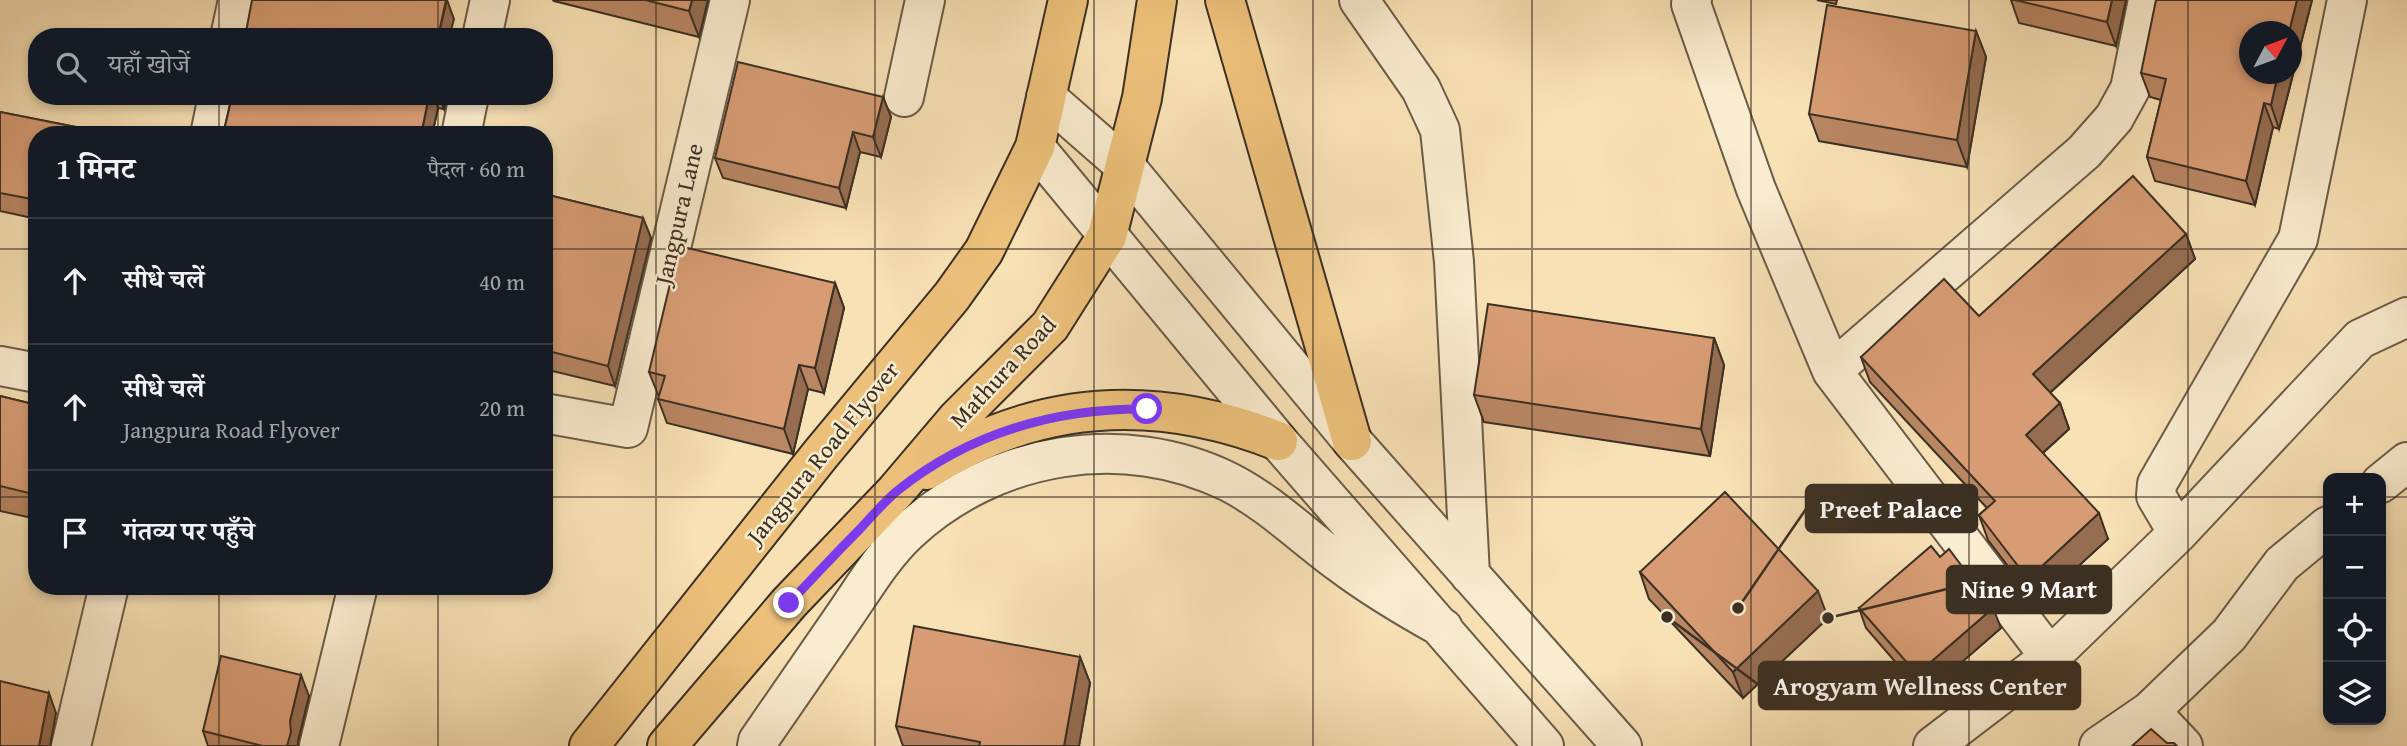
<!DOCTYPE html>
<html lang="hi">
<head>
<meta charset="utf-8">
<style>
  body { margin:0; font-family:"Gentium Book Plus","Noto Serif Devanagari",serif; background:#20242c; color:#f1f3f6 }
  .controls { position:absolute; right:21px; bottom:21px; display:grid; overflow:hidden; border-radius:14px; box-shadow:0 4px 10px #0003 }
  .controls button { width:63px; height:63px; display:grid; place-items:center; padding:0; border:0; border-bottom:2px solid #363941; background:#171b24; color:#f1f3f6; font:35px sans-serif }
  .compass { position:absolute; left:2239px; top:21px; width:63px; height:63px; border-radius:50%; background:#171b24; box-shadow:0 4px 10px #0003; rotate:49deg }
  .stop { position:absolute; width:21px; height:21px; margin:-16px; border:5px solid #7c3aed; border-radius:50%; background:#fff }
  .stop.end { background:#7c3aed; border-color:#fff; box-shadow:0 2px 7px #0008 }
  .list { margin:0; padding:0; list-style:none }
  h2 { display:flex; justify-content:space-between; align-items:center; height:91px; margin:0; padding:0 28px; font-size:30px }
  h2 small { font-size:23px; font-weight:400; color:#9ea1a6 }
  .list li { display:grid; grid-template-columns:46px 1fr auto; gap:21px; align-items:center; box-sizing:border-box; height:126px; padding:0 28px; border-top:2px solid #363941 }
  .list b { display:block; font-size:26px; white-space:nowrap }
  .list p { margin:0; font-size:23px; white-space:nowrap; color:#9ea1a6 }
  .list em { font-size:23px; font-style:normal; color:#9ea1a6 }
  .icon { flex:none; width:38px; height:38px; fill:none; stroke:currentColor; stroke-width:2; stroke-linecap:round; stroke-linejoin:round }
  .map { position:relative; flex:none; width:2407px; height:746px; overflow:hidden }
  .search { position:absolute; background:#171b24; box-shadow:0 4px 10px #0003; left:28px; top:28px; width:525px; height:77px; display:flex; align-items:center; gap:18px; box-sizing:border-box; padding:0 24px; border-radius:28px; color:#9ea1a6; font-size:26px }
  .panel { position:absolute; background:#171b24; box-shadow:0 4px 10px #0003; left:28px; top:126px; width:525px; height:469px; border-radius:28px }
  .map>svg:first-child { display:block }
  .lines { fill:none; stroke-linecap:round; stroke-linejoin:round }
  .minor-casing { stroke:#6b5c48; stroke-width:42 }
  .major-casing { stroke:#3c3023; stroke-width:42 }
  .minor { stroke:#faeccf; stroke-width:38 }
  .major { stroke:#ecc07a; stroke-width:38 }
  .wall { fill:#b98664; stroke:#3c3023; stroke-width:2 }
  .shaded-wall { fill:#966d51; stroke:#3c3023; stroke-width:2 }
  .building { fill:#d79c74; stroke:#3c3023; stroke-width:2 }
  .route { stroke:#7c3aed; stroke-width:9 }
  .grid { fill:none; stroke:#3c3023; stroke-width:2; stroke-opacity:0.55 }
  .labels { text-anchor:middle; stroke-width:5; stroke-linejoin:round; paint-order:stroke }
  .street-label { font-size:24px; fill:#3c3023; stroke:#faeccf }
  .leader { fill:none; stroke:#3c3023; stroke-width:2.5 }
  .callout-dot { fill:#3c3023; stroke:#faeccf; stroke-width:2.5 }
  .callout { fill:#3c3023; stroke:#3c3023; stroke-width:2.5 }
  .callout-label { font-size:26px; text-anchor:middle; font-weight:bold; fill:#fff }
</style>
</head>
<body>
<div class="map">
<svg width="2407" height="746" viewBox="0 0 2407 746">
  <rect width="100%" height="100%" fill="#f8e1b5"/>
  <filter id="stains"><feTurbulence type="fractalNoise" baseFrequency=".00286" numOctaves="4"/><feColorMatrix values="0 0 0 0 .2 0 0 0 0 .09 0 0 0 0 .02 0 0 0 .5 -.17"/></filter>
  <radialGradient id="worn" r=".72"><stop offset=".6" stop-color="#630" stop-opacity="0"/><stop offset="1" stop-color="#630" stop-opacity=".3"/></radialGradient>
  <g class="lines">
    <defs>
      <path id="minor" d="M1359 0 1421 89 1440 130 1454 262 1470 575
        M1692 0 1691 4 1756 189 1832 371 2050 657
        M230 37 238 0
        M482 37 490 0
        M904 97 925 0
        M1046 97 1126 167 1352 441 1622 746
        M210 135 218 96
        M461 135 469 96
        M1035 147 1278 441 1544 746
        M0 366 37 373
        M1832 371 2084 152 2114 118 2130 89 2148 0
        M544 413 628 428 730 0
        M2381 483 2407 462
        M2178 533 2156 496 2157 484 2298 239 2347 0
        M2150 711 2183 746
        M71 746 109 586
        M319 746 358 586
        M757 746 758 741C787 699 816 657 845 615 865 586 883 555 909 531 995 452 1123 430 1229 482 1270 503 1303 536 1340 563 1373 588 1407 608 1443 628
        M1933 746 2050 657 2178 533 2360 339 2407 317
        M2099 746 2150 711 2229 635 2282 564 2328 526"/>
      <path id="major" d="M1225 0 1352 441
        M926 470C1038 399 1156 393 1278 441
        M589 746 820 455 952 296 984 251 1035 147 1068 0
        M667 746 789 603 895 492 957 419 1050 326 1107 236 1142 98 1157 0"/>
    </defs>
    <!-- minor casing -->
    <use href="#minor" class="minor-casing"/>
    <!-- major casing -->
    <use href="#major" class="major-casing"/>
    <!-- minor -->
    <use href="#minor" class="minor"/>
    <!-- major -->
    <use href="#major" class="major"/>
  </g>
  <!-- wall -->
  <path class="wall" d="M553 0H708L699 37 554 1Z
    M1817 0H1837L1836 4Z
    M2011 0H2126L2116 46 2019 23Z
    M2312 0 2279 129 2273 127 2255 205 2155 181 2147 157 2161 100 2150 97 2141 73Z
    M1976 31 1986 57 1967 167 1819 141 1809 114Z
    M232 96H447L444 109 438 108 432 135H223Z
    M883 97 891 117 881 157 860 152 846 208 723 178 715 158Z
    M0 112 91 130 37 135V219L0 211Z
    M544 194 643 218 651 238 615 386 544 369Z
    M2186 234 2195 259 2050 393 2060 403 2069 429 2043 453 2108 539 2037 604 1988 540 1979 515 1987 508 1870 382 1861 357 1979 316Z
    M835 283 844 308 824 393 808 389 793 454 667 423 658 399 659 397 649 372Z
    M1714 338 1724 365 1710 456 1484 422 1474 395Z
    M0 396 37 405V519L0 511Z
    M1640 572 1828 618 1743 698 1649 599Z
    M1859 608 2001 628 1924 695 1866 628Z
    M1080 657 1090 683 1079 746H903L896 726Z
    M309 696 298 741V746H208L203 731Z"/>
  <!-- shaded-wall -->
  <path class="shaded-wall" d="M447 0 454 19 449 37H438Z
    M692 0H708L699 37 689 11Z
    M2112 0H2126L2116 46 2107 22Z
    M2297 0H2312L2279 129 2271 105 2278 74H2292V32H2289Z
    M1976 31 1986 57 1967 167 1957 140Z
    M429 96H434L438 108 432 135H421Z
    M439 96H447L444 109Z
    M883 97 891 117 881 157 873 137Z
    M2264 103 2273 127 2255 205 2246 181Z
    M853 132 860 152 846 208 839 188Z
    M643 218 651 238 615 386 608 366Z
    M2186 234 2195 259 2042 400 2033 374Z
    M835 283 844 308 824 393 815 368Z
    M1714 338 1724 365 1710 456 1701 429Z
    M799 365 808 389 793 454 784 429Z
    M2060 403 2069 429 2035 460 2026 435Z
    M2099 513 2108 539 2037 604 2028 579Z
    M1818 591 1828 618 1743 698 1733 672Z
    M1993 608 2001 628 1924 695 1917 674Z
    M1080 657 1090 683 1079 746H1064Z
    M301 675 309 696 298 741V746H287L290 721Z
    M49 693 56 713 50 746H39Z"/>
  <!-- building -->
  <path class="building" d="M252 0H446L438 37H245Z
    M645 0H692L689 11Z
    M2015 0H2112L2107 22Z
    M2156 0H2297L2289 32H2250V74H2278L2271 105 2264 103 2246 181 2147 157 2166 79 2141 73Z
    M1827 5 1976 31 1957 140 1809 114Z
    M738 62 883 97 873 137 853 132 839 188 715 158Z
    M232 96H429L421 135H223Z
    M0 112 91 130 123 135H37V200L0 193Z
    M2133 176 2186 234 2033 374 2060 403 2026 435 2099 513 2028 579 1979 515 1995 501 1861 357 1944 279 1979 316Z
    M544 194 643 218 608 366 544 350Z
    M679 246 835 283 815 368 799 365 784 429 658 399 665 376 649 372Z
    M1488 304 1714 338 1701 429 1474 395Z
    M0 396 37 405V495L0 486Z
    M1725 492 1818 591 1733 672 1640 572Z
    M1931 546 1940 557 1949 549 1993 608 1917 674 1859 608Z
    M914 626 1080 657 1064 746H979L980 742 896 726Z
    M221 656 301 675 290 721 291 732 287 746H263L203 731Z
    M0 681 49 693 39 746H0Z
    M2151 729 2167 743H2174L2177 746H2132Z"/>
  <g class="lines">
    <!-- route -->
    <path class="route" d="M789 603C813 578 836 553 860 529 872 516 884 502 897 491 969 433 1056 408 1147 409"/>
  </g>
  <!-- grid -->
  <path class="grid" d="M219 0V37M438 0V37M656 0V746M875 0V746M1094 0V746M1313 0V746M1532 0V746M1751 0V746M1969 0V746M2188 0V746M219 96V135M438 96V135M0 249H37M544 249H2407M0 497H37M544 497H2328M2381 497H2407M219 586V746M438 586V746"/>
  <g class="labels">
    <!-- street labels -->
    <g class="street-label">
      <text transform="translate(679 214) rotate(-77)" y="8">Jangpura Lane</text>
      <text transform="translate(1003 372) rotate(-47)" y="8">Mathura Road</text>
      <text transform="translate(823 453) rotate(-51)" y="8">Jangpura Road Flyover</text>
    </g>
  </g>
  <!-- callouts -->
  <path class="leader" d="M1738 608L1806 509M1828 618L1947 589M1667 617L1759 685"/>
  <g class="callout-dot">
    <circle cx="1738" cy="608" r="7"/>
    <circle cx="1828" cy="618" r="7"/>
    <circle cx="1667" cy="617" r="7"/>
  </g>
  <g class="callout">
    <rect x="1806" y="485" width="171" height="47" rx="7"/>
    <rect x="1947" y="566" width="164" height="47" rx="7"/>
    <rect x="1759" y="662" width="321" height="47" rx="7"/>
  </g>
  <g class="callout-label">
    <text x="1891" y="518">Preet Palace</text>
    <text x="2029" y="598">Nine 9 Mart</text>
    <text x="1920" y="695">Arogyam Wellness Center</text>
  </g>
  <rect width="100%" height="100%" filter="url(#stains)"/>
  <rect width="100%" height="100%" fill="url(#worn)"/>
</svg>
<div class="controls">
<button>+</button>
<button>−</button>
<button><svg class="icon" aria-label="locate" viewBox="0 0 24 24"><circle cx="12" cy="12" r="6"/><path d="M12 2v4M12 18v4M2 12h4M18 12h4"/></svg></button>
<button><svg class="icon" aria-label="layers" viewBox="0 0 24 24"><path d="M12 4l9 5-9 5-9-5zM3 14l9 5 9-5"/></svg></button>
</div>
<svg class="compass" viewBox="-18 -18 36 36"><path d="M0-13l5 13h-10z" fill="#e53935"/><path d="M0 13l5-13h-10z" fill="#9ea1a6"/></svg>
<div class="stop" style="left:1147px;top:409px"></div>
<div class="stop end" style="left:789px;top:603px"></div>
<div class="search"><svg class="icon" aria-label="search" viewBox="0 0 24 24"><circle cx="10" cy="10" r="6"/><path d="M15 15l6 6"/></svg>यहाँ खोजें</div>
<section class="panel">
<h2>1 मिनट<small>पैदल · 60 m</small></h2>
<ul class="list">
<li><svg class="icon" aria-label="ahead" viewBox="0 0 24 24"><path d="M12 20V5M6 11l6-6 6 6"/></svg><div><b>सीधे चलें</b></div><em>40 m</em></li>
<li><svg class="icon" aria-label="ahead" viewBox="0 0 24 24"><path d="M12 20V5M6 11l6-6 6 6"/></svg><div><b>सीधे चलें</b><p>Jangpura Road Flyover</p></div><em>20 m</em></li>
<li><svg class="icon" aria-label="arrive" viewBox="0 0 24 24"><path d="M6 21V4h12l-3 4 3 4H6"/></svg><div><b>गंतव्य पर पहुँचे</b></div></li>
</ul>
</section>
</div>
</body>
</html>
